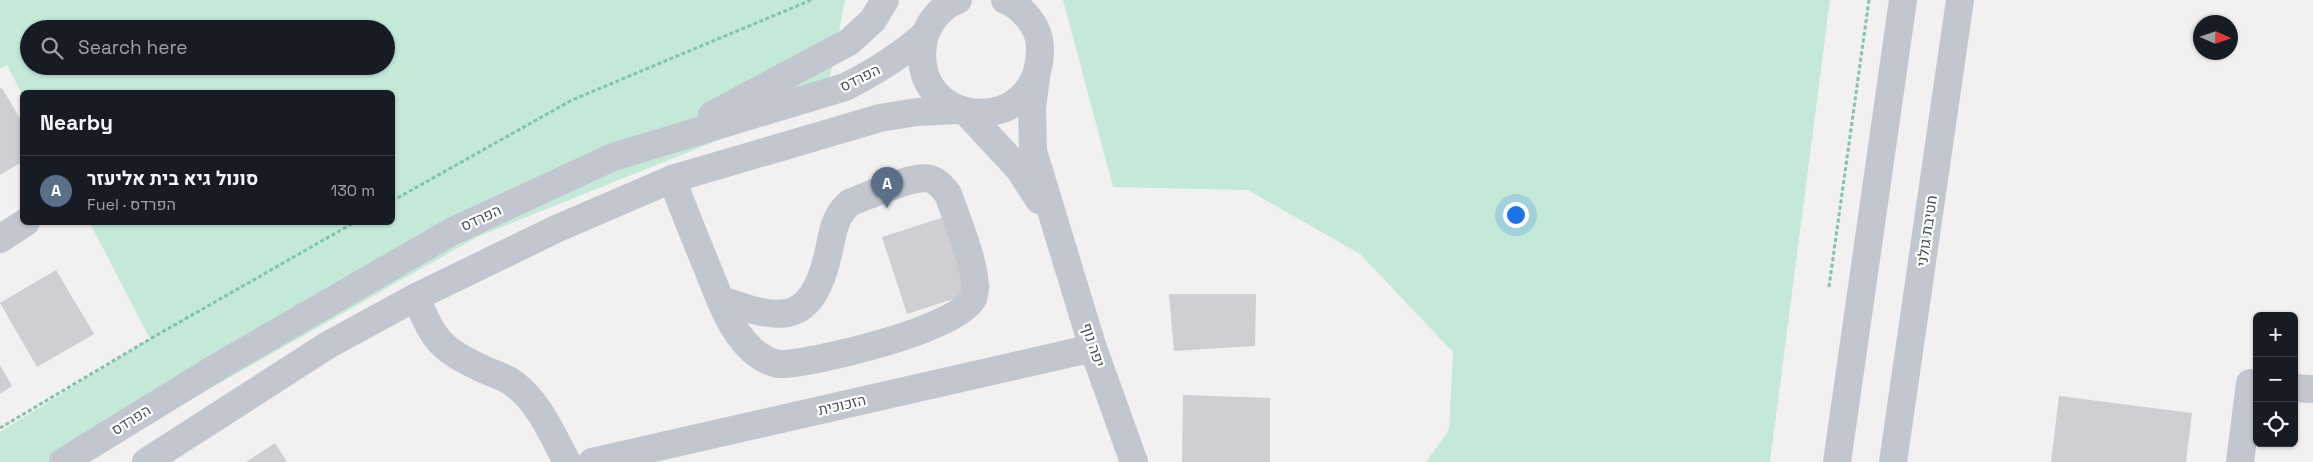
<!DOCTYPE html>
<html lang="en">
<head>
<meta charset="utf-8">
<style>
  body { margin:0; font-family:"Space Grotesk",Heebo,sans-serif; background:#20242c; color:#f1f3f6 }
  .controls { position:absolute; right:15px; bottom:15px; display:grid; overflow:hidden; border-radius:8px; box-shadow:0 1px 4px #0004 }
  .controls button { width:45px; height:45px; display:grid; place-items:center; padding:0; border:0; border-bottom:1px solid #363941; background:#171b24; color:#f1f3f6; font:25px sans-serif }
  .compass { position:absolute; left:2193px; top:15px; width:45px; height:45px; border-radius:50%; background:#171b24; box-shadow:0 1px 4px #0004; rotate:93deg }
  .you { position:absolute; left:1515px; top:214px; width:18px; height:18px; margin:-12px; border:4px solid #fff; border-radius:50%; background:#1a73e8; box-shadow:0 0 0 8px #1a73e833 }
  .badge { display:grid; place-items:center; width:32px; height:32px; border-radius:50%; background:#ea580c; color:#fff; font-size:16px; font-weight:700 }
  .pin { position:absolute; translate:-50% -41px; filter:drop-shadow(0 1px 2px #0008) }
  .pin::after { content:''; position:absolute; top:26px; width:18px; height:15px; background:inherit; clip-path:polygon(0 0,100% 0,50% 100%) }
  .list { margin:0; padding:0; list-style:none }
  h2 { display:flex; justify-content:space-between; align-items:center; height:65px; margin:0; padding:0 20px; font-size:21px }
  h2 small { font-size:16px; font-weight:400; color:#9ea1a6 }
  .list li { display:grid; grid-template-columns:32px 1fr auto; gap:15px; align-items:center; box-sizing:border-box; height:70px; padding:0 20px; border-top:1px solid #363941 }
  .list b { display:block; font-size:19px; white-space:nowrap }
  .list p { margin:0; font-size:16px; white-space:nowrap; color:#9ea1a6 }
  .list em { font-size:16px; font-style:normal; color:#9ea1a6 }
  .icon { flex:none; width:28px; height:28px; fill:none; stroke:currentColor; stroke-width:2; stroke-linecap:round; stroke-linejoin:round }
  .map { position:relative; flex:none; width:2313px; height:462px; overflow:hidden }
  .search { position:absolute; background:#171b24; box-shadow:0 1px 4px #0004; left:20px; top:20px; width:375px; height:55px; display:flex; align-items:center; gap:12px; box-sizing:border-box; padding:0 18px; border-radius:28px; color:#9ea1a6; font-size:19px }
  .panel { position:absolute; background:#171b24; box-shadow:0 1px 4px #0004; left:20px; top:90px; width:375px; height:135px; border-radius:8px }
  .map>svg:first-child { display:block }
  .green { fill:#c4e9d9; fill-rule:evenodd }
  .building { fill:#ceced3 }
  .lines { fill:none; stroke-linecap:round; stroke-linejoin:round }
  .path { stroke:#80c3af; stroke-width:3; stroke-dasharray:4 2.5; stroke-linecap:butt }
  .minor { stroke:#c2c7cf; stroke-width:28 }
  .labels { text-anchor:middle; stroke-width:4.5; stroke-linejoin:round; paint-order:stroke }
  .street-label { font-size:15px; fill:#4a4f5a; stroke:#fff }
</style>
</head>
<body>
<div class="map">
<svg width="2313" height="462" viewBox="0 0 2313 462">
  <rect width="100%" height="100%" fill="#f2f0f0"/>
  <!-- green -->
  <path class="green" d="M0 0H845L826 97 477 237 81 462H0V432L150 339 90 223 392 222V92L22 94 7 65 0 69ZM29 29H386V66H29Z
    M1063 0H1830L1770 462H1426L1449 430 1453 352 1360 254 1248 190 1113 187Z"/>
  <!-- building -->
  <path class="building" d="M2 88 22 122V162L0 175V89Z
    M966 210 990 287 907 314 882 237Z
    M56 270 94 334 37 367 0 303Z
    M1169 294H1256L1255 346 1174 351Z
    M0 365 12 386 0 394Z
    M1183 395 1270 398V462H1182Z
    M2059 396 2192 413 2186 462H2051Z
    M275 443 287 462H246Z"/>
  <g class="lines">
    <!-- path -->
    <path class="path" d="M392 201 572 100 811 0
      M1829 287 1869 0
      M0 428 150 339 355 222"/>
    <!-- minor -->
    <path class="minor" d="M958 0C942 6 928 22 924 39 905 130 1043 142 1040 46 1039 27 1023 7 1005 0
      M1036 78 1032 107 1033 151 1093 348 1134 462
      M967 113 1019 169 1039 200
      M712 115 849 42 873 20 885 0
      M672 179C683 208 695 238 707 267 718 294 728 326 749 347 756 355 771 364 782 364 815 363 965 328 974 296 980 274 956 217 948 194 943 188 938 181 930 179 913 174 869 196 851 202 835 214 833 231 829 250 813 325 783 323 720 299
      M0 239 26 222
      M416 297C435 343 441 349 485 370 494 374 505 377 513 383 539 402 552 434 567 462
      M2294 388 2313 389
      M63 462 219 366 451 232 613 157 845 87C875 72 901 56 925 34
      M146 462 328 345 416 297 556 229 672 179 880 118 917 112 959 110
      M592 462 1093 348
      M1837 462 1903 0
      M1893 462 1960 0
      M2240 462 2250 383 2257 384"/>
  </g>
  <g class="labels">
    <!-- street labels -->
    <g class="street-label">
      <text transform="translate(860 78) rotate(-26)" y="5">הפרדס</text>
      <text transform="translate(481 218) rotate(-25)" y="5">הפרדס</text>
      <text transform="translate(1927 231) rotate(-82)" y="5">חטיבת גולני</text>
      <text transform="translate(1093 345) rotate(72)" y="5">יפה נוף</text>
      <text transform="translate(842 405) rotate(-13)" y="5">הזכוכית</text>
      <text transform="translate(131 420) rotate(-32)" y="5">הפרדס</text>
    </g>
  </g>
</svg>
<div class="controls">
<button>+</button>
<button>−</button>
<button><svg class="icon" aria-label="locate" viewBox="0 0 24 24"><circle cx="12" cy="12" r="6"/><path d="M12 2v4M12 18v4M2 12h4M18 12h4"/></svg></button>
</div>
<svg class="compass" viewBox="-18 -18 36 36"><path d="M0-13l5 13h-10z" fill="#e53935"/><path d="M0 13l5-13h-10z" fill="#9ea1a6"/></svg>
<div class="you"></div>
<div class="pin badge" style="left:887px;top:208px;background:#5c6f8a">A</div>
<div class="search"><svg class="icon" aria-label="search" viewBox="0 0 24 24"><circle cx="10" cy="10" r="6"/><path d="M15 15l6 6"/></svg>Search here</div>
<section class="panel">
<h2>Nearby<small></small></h2>
<ul class="list">
<li><span class="badge" style="background:#5c6f8a">A</span><div><b>סונול גיא בית אליעזר</b><p>Fuel · הפרדס</p></div><em>130 m</em></li>
</ul>
</section>
</div>
</body>
</html>
